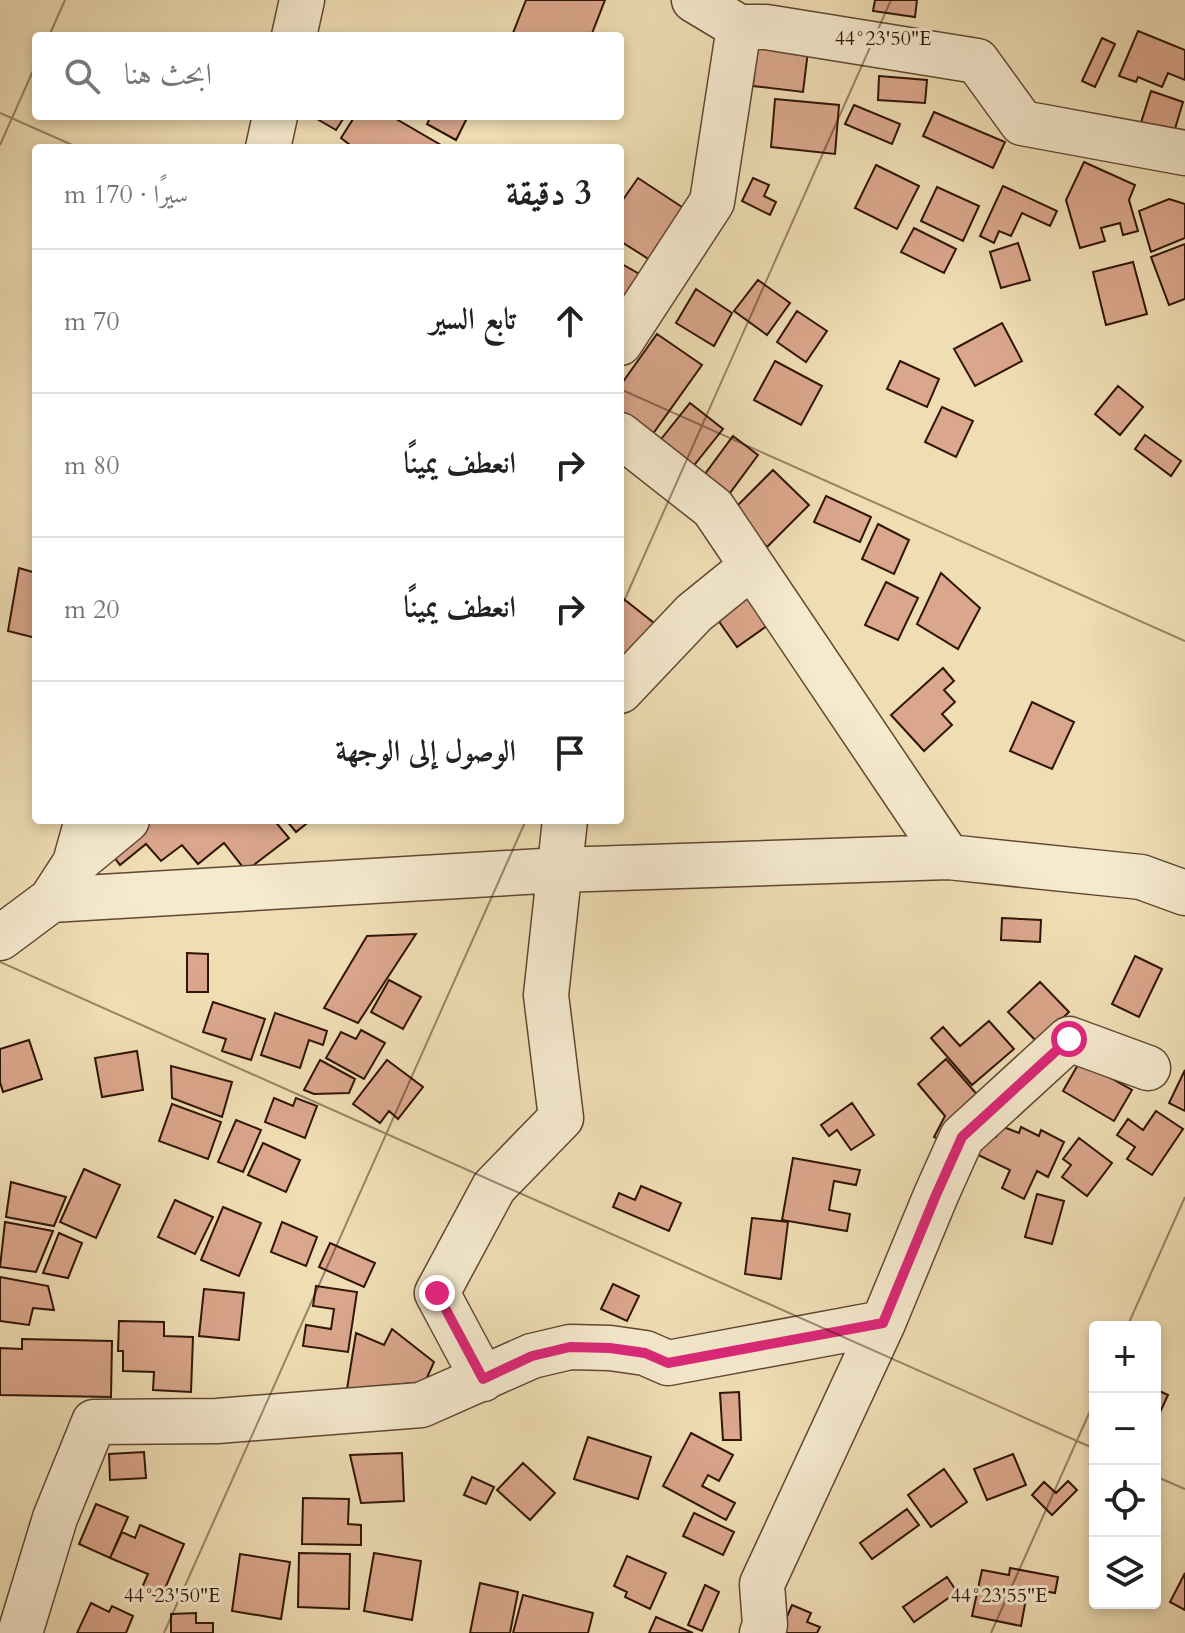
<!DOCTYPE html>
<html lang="ar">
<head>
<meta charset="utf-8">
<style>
  body { margin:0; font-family:Cardo,Amiri,serif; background:#f6f6f6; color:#222; direction:rtl }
  .controls { position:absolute; right:24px; bottom:24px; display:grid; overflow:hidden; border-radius:8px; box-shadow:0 4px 12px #0003 }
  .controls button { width:72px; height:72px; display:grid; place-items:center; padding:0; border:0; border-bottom:2px solid #e0e0e0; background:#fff; color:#222; font:40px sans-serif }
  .stop { position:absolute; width:24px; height:24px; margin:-18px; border:6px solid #db2777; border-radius:50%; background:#fff }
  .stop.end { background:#db2777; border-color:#fff; box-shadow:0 2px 8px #0008 }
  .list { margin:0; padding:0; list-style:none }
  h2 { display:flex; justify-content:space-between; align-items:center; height:104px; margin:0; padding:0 32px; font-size:34px }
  h2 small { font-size:26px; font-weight:400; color:#767676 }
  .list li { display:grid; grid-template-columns:52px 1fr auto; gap:24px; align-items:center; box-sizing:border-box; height:144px; padding:0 32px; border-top:2px solid #e0e0e0 }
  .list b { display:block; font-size:30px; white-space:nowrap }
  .list em { font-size:26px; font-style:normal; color:#767676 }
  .icon { flex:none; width:44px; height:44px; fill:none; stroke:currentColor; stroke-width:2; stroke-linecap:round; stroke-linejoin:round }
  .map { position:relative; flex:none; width:1185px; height:1633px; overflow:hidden; direction:ltr }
  .search { position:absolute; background:#fff; box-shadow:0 4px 12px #0003; left:32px; top:32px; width:592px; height:88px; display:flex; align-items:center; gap:20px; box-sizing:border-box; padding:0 28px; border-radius:8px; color:#767676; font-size:30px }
  .panel { position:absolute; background:#fff; box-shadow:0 4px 12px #0003; left:32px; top:144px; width:592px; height:680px; border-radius:8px; direction:rtl }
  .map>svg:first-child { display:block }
  .building { fill:#daa68c; stroke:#311507; stroke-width:2 }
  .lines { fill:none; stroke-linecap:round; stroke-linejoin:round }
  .minor-casing { stroke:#604732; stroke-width:47 }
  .minor { stroke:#f5e9ce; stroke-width:44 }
  .route { stroke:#db2777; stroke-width:10 }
  .ticks { fill:none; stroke:#311507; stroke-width:2; stroke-opacity:0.45 }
  .ticks-label { font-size:20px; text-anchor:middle; fill:#311507; stroke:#f5e9ce; stroke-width:6; stroke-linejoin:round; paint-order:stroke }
</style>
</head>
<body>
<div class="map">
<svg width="1185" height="1633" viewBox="0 0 1185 1633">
  <rect width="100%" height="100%" fill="#efddb4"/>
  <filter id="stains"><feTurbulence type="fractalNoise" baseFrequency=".0025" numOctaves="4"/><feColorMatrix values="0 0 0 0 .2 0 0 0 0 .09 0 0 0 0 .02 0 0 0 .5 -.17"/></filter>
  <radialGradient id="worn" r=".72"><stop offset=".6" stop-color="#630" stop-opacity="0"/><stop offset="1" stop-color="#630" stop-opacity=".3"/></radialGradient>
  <!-- building -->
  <path class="building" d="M526 0H605L591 36H521L513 33Z
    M875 0H917L915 17 873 11Z
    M1138 31 1185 50V80L1168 73 1162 87 1138 77 1136 82 1119 76Z
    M1102 38 1115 44 1095 87 1082 81Z
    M757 45 808 51 803 92 753 86Z
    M879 76 927 80 925 103 878 100Z
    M1151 91 1183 102 1172 139 1139 129Z
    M775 99 839 105 835 154 771 147Z
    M854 105 900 124 892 144 845 124Z
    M934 112 1005 142 993 168 923 136Z
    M312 116H345L336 130Z
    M355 116H391L446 148H354L341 138Z
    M431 116 450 117 468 116 456 140 427 124Z
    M1084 162 1135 185 1129 200 1138 231 1123 235 1120 223 1101 228 1105 241 1080 248 1066 200Z
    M876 165 919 186 897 229 855 208Z
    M638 178 688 211 655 263 620 241V204Z
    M753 178 769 185 764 196 776 202 770 215 742 201Z
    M1003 186 1057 211 1050 226 1022 213 1011 236 999 231 994 243 980 236Z
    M937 187 979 206 963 241 921 221Z
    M1169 199 1185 204V238L1151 252 1139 211Z
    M914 228 956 249 944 273 901 252Z
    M1018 243 1030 280 1001 288 990 252Z
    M1185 244V299L1169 305 1151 257Z
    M1133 262 1147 314 1106 325 1093 272Z
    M620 263 650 280 620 333Z
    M758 280 790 303 767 335 734 311Z
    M696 289 732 313 714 346 676 323Z
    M797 311 827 331 806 362 777 342Z
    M1002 323 1022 361 975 386 954 349Z
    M657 334 702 365 652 435 620 412V386Z
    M775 361 822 386 801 425 754 400Z
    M900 361 939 379 927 407 887 389Z
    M1118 386 1143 407 1120 435 1095 414Z
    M690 403 723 429 691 469 658 443Z
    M942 407 973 421 956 457 925 442Z
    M1145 435 1181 461 1171 476 1135 449Z
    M733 436 758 455 727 497 702 478Z
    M773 470 809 505 767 547 732 511Z
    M826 496 871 517 860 542 814 522Z
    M878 524 909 540 894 574 862 559Z
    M19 568 36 573V638L8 631Z
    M941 573 980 608 958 649 917 624Z
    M886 582 918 598 898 640 865 625Z
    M746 590 771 623 737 647 713 613Z
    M620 596 654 623 624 661 620 658Z
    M943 668 954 681 944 690 955 702 942 714 952 725 924 751 891 715Z
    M1032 702 1074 722 1052 769 1010 751Z
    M153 820H274L289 838 246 871 224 843 198 864 182 845 161 861 146 844 120 865 111 853Z
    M286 820H311L296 832Z
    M1002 918 1041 920 1040 942 1001 940Z
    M416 934 358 1023 324 1008 367 936Z
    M187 953 208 954V992H187Z
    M1135 956 1162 969 1139 1017 1112 1004Z
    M389 980 421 997 403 1029 371 1012Z
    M1040 982 1069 1012 1037 1042 1008 1012Z
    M213 1002 265 1019 251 1060 222 1051 226 1039 203 1032Z
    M275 1013 327 1031 323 1045 309 1040 300 1068 261 1055Z
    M989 1021 1014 1049 972 1085 931 1038 943 1027 960 1046Z
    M361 1030 385 1043 364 1079 326 1058 341 1032 356 1039Z
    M29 1040 42 1079 3 1092 0 1082V1049Z
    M137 1051 143 1090 102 1097 95 1058Z
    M946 1059 981 1099 946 1142 934 1137 945 1116 918 1084Z
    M320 1060 355 1079 349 1093 314 1094 304 1090Z
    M387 1060 423 1087 398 1119 389 1111 380 1123 353 1104Z
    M1080 1061 1132 1090 1114 1121 1063 1091Z
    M171 1066 232 1082 222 1117 172 1098Z
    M1185 1070V1111L1169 1103Z
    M274 1098 293 1106 296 1098 317 1106 305 1138 265 1122Z
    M852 1103 874 1135 851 1150 837 1130 829 1136 821 1125Z
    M172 1104 221 1122 208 1159 159 1141Z
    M1156 1111 1183 1129 1152 1175 1127 1159 1135 1147 1117 1135 1128 1119 1143 1130Z
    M236 1120 261 1130 243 1172 218 1162Z
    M1001 1126 1019 1133 1021 1127 1039 1136 1041 1130 1064 1142 1048 1177 1037 1171 1024 1199 1002 1188 1010 1170 974 1153 984 1131 996 1137Z
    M1079 1138 1112 1163 1087 1196 1062 1177 1071 1165 1063 1159Z
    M263 1143 300 1160 286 1192 248 1175Z
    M793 1158 860 1170 856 1185 834 1181 829 1210 850 1214 847 1231 782 1220Z
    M84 1169 120 1185 96 1238 60 1222Z
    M11 1182 66 1197 54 1226 6 1217Z
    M641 1186 681 1203 669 1231 613 1207 619 1193 635 1200Z
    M1037 1194 1064 1201 1052 1244 1025 1237Z
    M175 1200 213 1217 195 1254 158 1237Z
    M223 1207 261 1223 239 1276 201 1260Z
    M752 1218 788 1222 781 1279 745 1274Z
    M5 1222 53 1231 36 1272 0 1267Z
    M282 1222 317 1237 306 1266 271 1252Z
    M59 1233 82 1243 68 1278 43 1273Z
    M330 1243 375 1263 364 1287 319 1267Z
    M0 1277 48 1286 54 1310 33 1308 29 1325 0 1321Z
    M613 1284 639 1296 627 1321 601 1309Z
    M316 1286 357 1292 348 1352 303 1346 306 1325 331 1329 334 1309 313 1306Z
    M204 1289 244 1293 239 1340 199 1336Z
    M119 1321 164 1322V1336L193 1337 191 1392 153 1390 154 1372 123 1371V1351H118Z
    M392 1329 434 1362 425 1382 347 1389 356 1333 384 1345Z
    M22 1339 112 1341 111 1397 0 1395V1348L22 1349Z
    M1155 1389 1168 1395 1155 1423Z
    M739 1392 741 1440H723L720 1393Z
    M691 1433 733 1455 719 1481 708 1475 702 1486 735 1503 726 1520 663 1486Z
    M588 1437 651 1457 638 1499 574 1479Z
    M144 1452 146 1478 110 1480 109 1454Z
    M402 1453 404 1501 361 1503 350 1455Z
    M1013 1454 1026 1485 987 1500 974 1469Z
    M523 1463 555 1493 530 1520 497 1490Z
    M944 1469 967 1502 931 1527 908 1495Z
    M472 1477 494 1487 486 1504 464 1495Z
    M1068 1481 1077 1490 1052 1515 1032 1495 1044 1482 1056 1493Z
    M303 1498 349 1499 348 1524 361 1525V1545L302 1544Z
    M96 1504 128 1517 110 1558 79 1544Z
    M907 1509 919 1525 872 1559 860 1543Z
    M694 1513 734 1532 723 1555 683 1536Z
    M140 1525 184 1544 161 1598 141 1590 148 1574 110 1558 122 1532 135 1538Z
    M299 1553 350 1554 349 1609 298 1607Z
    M374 1553 421 1561 412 1620 364 1611Z
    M240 1554 290 1562 281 1619 232 1611Z
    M627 1556 666 1573 650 1609 625 1597 627 1592 614 1586Z
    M1010 1568 1058 1577 1055 1593 1028 1588 1021 1626 972 1616 982 1570 1009 1575Z
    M1185 1573V1610L1170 1602Z
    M947 1577 957 1592 914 1622 903 1607Z
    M480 1583 518 1592 510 1633H470Z
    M705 1585 719 1592 702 1631 688 1625Z
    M523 1595 593 1613 588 1633H513Z
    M91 1603 109 1612 112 1606 133 1616 126 1633H77Z
    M792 1605 811 1613 807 1622 820 1627 817 1633H780Z
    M196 1613V1623H213V1633H171V1614Z
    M656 1617 693 1633H649Z"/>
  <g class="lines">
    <defs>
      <path id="minor" d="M694 0 739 27H766L977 61 1022 123 1185 153
        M294 36 302 0
        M268 148 275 116
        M620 343 712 202 739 27
        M620 435 713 508 948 857
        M620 691 694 613 752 566
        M75 863 127 820
        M51 900 559 870 948 857 1141 877 1185 893
        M0 938 51 900 75 863 87 820
        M483 1379 437 1293 494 1187 561 1118 546 995 565 820
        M20 1633 55 1518 94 1422 217 1421 421 1405 532 1356 570 1347 610 1348 645 1353 668 1363 883 1323 936 1195 962 1137 1069 1039 1148 1068
        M762 1633 765 1625 762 1584 883 1323"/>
    </defs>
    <!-- minor casing -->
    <use href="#minor" class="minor-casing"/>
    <!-- minor -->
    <use href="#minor" class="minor"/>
  </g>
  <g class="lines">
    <!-- route -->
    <path class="route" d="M437 1293 483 1379 532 1356 570 1347 610 1348 645 1353 668 1363 883 1323 936 1195 962 1137 1069 1039"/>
  </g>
  <!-- ticks -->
  <path class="ticks" d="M49 36 65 0M0 113 79 148M0 145 36 64M620 389 1185 641M620 610 891 0M0 962 1095 1449M1127 1327 1185 1197M1155 1476 1185 1489M164 1633 526 820M991 1633 1095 1400"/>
  <g class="ticks-label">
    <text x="883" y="45">44°23'50"E</text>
    <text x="172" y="1602">44°23'50"E</text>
    <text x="999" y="1602">44°23'55"E</text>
  </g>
  <rect width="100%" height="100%" filter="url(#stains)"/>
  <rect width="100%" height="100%" fill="url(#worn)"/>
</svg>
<div class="controls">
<button>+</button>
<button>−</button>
<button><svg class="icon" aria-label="locate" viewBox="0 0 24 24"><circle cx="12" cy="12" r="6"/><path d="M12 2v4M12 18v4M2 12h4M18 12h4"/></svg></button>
<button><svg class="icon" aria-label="layers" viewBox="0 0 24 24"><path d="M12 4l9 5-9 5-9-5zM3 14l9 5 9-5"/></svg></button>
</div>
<div class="stop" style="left:1069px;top:1039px"></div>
<div class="stop end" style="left:437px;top:1293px"></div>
<div class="search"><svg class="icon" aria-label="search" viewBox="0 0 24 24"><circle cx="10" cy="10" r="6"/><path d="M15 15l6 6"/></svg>ابحث هنا</div>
<section class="panel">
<h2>3 دقيقة<small>سيرًا · 170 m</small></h2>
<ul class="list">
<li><svg class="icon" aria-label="ahead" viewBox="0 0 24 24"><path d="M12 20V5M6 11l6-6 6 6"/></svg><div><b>تابع السير</b></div><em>70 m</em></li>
<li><svg class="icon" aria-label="right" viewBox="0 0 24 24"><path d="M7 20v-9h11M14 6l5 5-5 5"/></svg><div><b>انعطف يمينًا</b></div><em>80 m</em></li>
<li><svg class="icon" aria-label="right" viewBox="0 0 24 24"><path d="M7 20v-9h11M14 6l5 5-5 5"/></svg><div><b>انعطف يمينًا</b></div><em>20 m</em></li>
<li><svg class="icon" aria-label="arrive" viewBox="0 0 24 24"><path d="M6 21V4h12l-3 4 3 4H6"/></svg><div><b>الوصول إلى الوجهة</b></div></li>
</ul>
</section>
</div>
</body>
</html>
